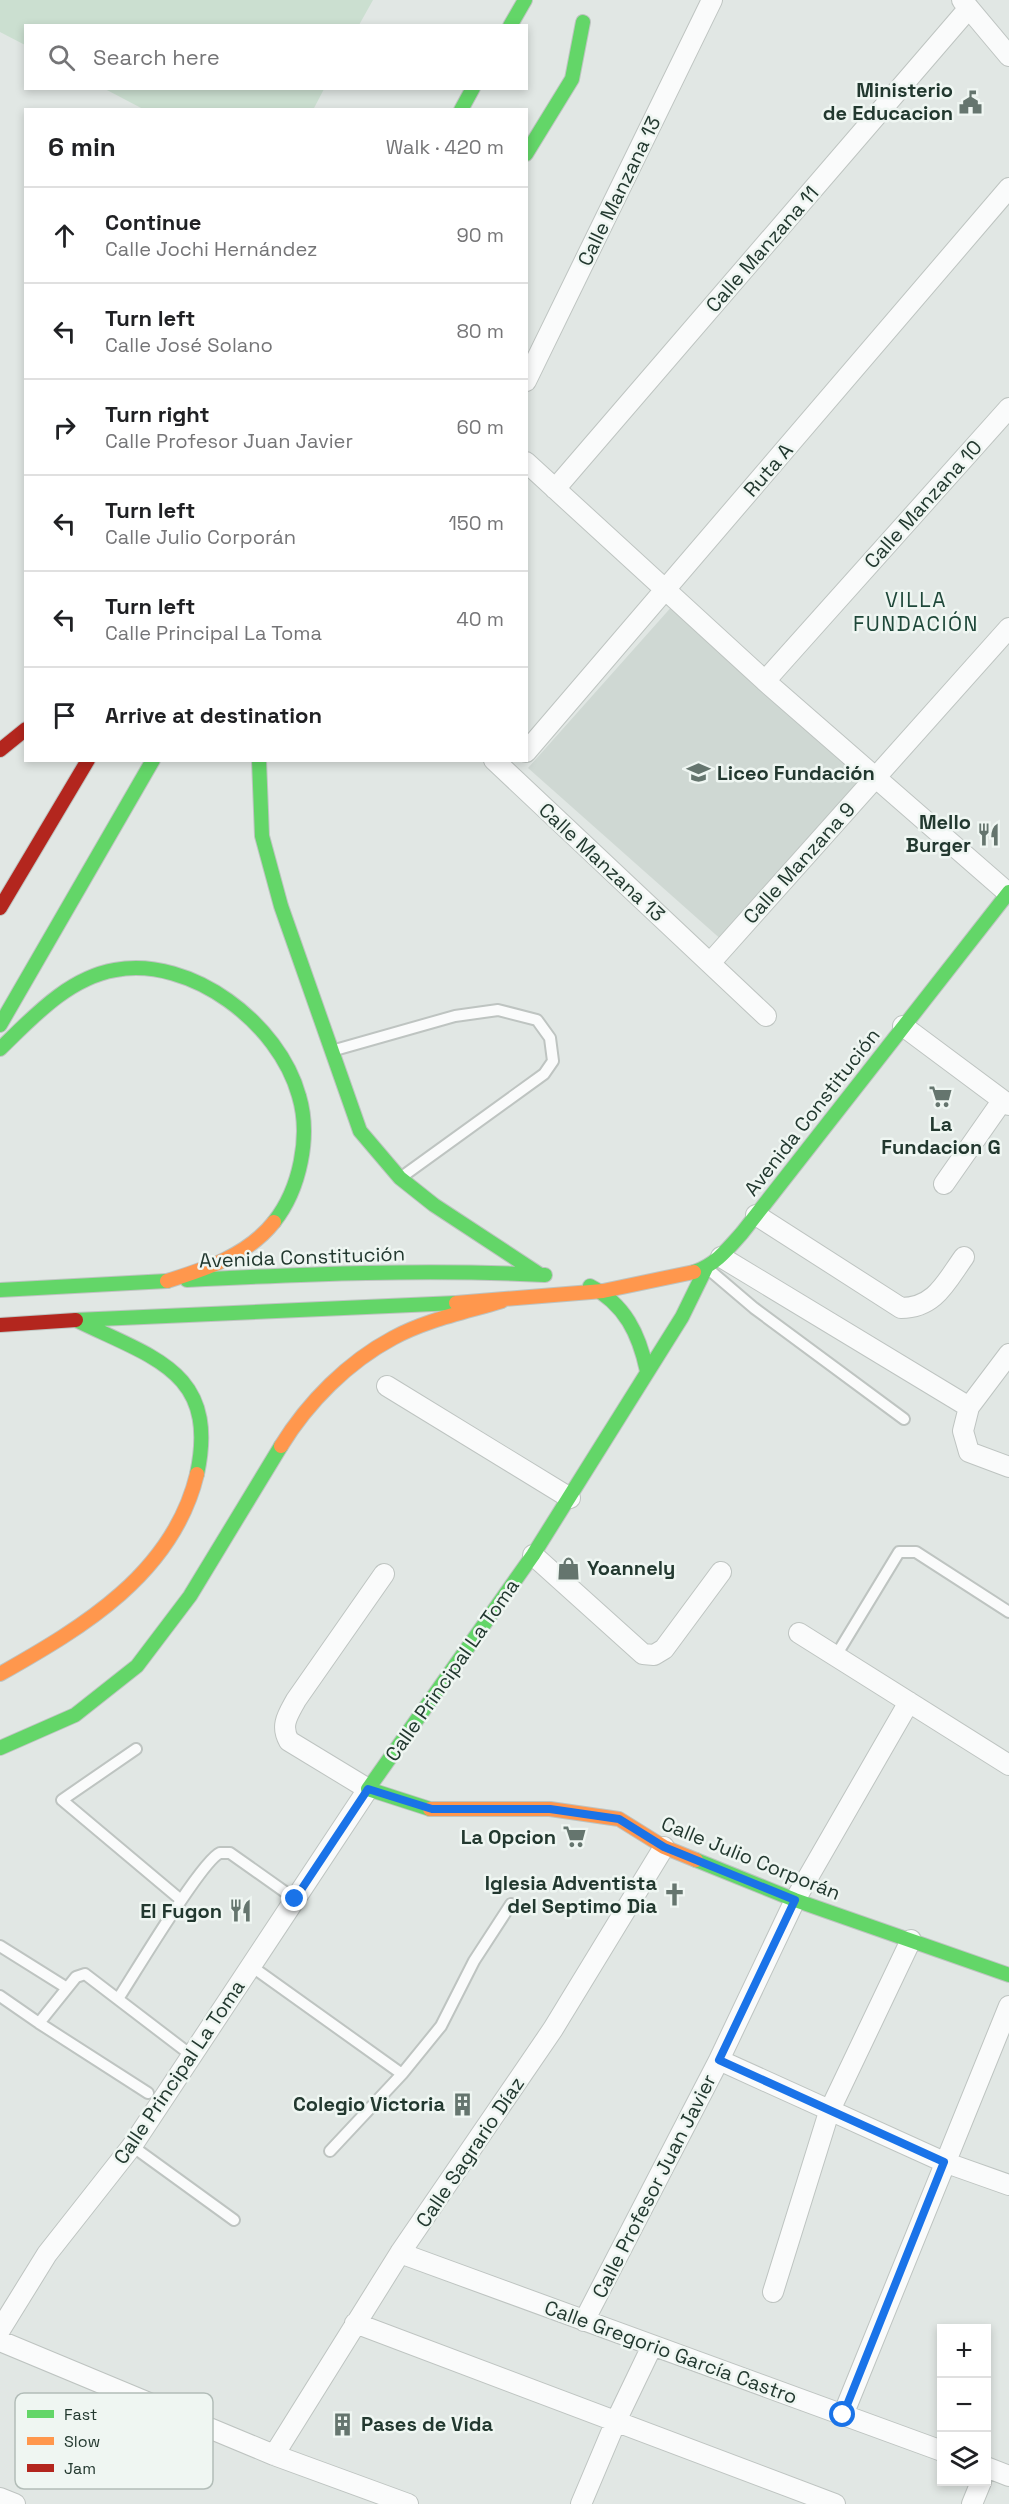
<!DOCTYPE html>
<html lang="en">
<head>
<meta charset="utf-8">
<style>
  body { margin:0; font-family:"Space Grotesk",sans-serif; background:#f2f2f2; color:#202124 }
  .controls { position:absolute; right:18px; bottom:18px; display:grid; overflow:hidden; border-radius:0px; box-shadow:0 3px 9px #0003 }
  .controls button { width:54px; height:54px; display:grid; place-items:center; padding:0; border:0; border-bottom:2px solid #e0e0e0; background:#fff; color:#202124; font:30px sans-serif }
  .stop { position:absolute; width:18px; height:18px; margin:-14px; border:4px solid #1a73e8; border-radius:50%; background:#fff }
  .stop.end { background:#1a73e8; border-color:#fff; box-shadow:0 2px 6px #0008 }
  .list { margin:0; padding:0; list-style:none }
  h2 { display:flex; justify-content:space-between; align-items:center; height:78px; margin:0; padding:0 24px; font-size:26px }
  h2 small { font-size:20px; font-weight:400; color:#757577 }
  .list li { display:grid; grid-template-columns:39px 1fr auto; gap:18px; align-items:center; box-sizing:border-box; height:96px; padding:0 24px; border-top:2px solid #e0e0e0 }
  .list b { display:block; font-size:22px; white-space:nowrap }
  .list p { margin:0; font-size:20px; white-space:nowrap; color:#757577 }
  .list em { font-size:20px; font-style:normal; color:#757577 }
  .icon { flex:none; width:33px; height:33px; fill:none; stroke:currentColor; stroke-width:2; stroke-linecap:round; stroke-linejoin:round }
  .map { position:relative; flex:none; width:1009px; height:2504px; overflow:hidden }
  .search { position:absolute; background:#fff; box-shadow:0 3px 9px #0003; left:24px; top:24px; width:504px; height:66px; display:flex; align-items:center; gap:15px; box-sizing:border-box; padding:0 21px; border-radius:0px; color:#757577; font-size:22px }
  .panel { position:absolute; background:#fff; box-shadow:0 3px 9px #0003; left:24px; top:108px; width:504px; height:654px; border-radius:0px }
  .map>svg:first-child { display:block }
  .built { fill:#cfd8d3 }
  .pitch { fill:#cbdfd0 }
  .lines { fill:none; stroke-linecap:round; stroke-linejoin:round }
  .lane-casing { stroke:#bec4c1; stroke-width:14 }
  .street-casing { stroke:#bec4c1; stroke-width:22 }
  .fast-casing { stroke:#bec4c1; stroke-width:16 }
  .slow-casing { stroke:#bec4c1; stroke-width:16 }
  .jam-casing { stroke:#bec4c1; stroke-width:16 }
  .lane { stroke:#fafbfb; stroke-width:10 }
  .street { stroke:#fafbfb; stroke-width:20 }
  .fast { stroke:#63d668; stroke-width:14 }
  .slow { stroke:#ff974d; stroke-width:14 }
  .jam { stroke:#b3261e; stroke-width:14 }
  .route { stroke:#1a73e8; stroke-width:8 }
  .labels { text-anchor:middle; stroke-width:5; stroke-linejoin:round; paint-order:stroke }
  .poi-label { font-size:20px; font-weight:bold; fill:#22382f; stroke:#eff6f2; text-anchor:end }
  .street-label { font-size:20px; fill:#22382f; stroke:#eff6f2 }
  .neighbourhood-label { font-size:21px; letter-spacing:1.5px; fill:#1f483a; stroke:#eff6f2 }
  .key { fill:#eff6f2; stroke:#b2bdb8; stroke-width:1.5 }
  .key-label { font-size:16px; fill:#22382f }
</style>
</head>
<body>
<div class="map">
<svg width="1009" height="2504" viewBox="0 0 1009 2504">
  <rect width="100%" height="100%" fill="#e1e7e4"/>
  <!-- built -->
  <path class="built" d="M674 604 870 778 724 942 528 768Z"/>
  <!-- pitch -->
  <path class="pitch" d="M0 0H373L359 25 26 26 25 45 0 32Z
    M105 89H324L313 110 143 109Z"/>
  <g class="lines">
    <defs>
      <path id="lane" d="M335 1050 455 1016 498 1010 537 1020 550 1038 553 1061 544 1074 403 1176
        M707 1268 754 1308 904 1419
        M837 1654 899 1552H916L1009 1612
        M136 1749 62 1800 181 1900
        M0 1946 67 1988
        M251 1966 402 2074 330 2151
        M0 1996 39 2023 76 1977 85 1974 191 2055
        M118 1999C133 1976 202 1860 220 1853 221 1853 229 1853 230 1853L295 1899
        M39 2023 148 2093
        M402 2074 441 2026 474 1961 511 1904
        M132 2146 234 2220"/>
      <path id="street" d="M962 0 1009 56
        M526 381 712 0
        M526 462 765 681 1008 893
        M555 489 969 8
        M765 681 1009 408
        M526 752 1009 188
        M494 760 766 1016
        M710 963 1009 628
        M903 1026 1009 1105
        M944 1184 1002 1101
        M756 1215 901 1308C935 1308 946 1282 964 1257
        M721 1257 969 1407
        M1009 1354 969 1407 963 1431 969 1452 1009 1467
        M387 1386 570 1498
        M533 1555 643 1654 654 1655 664 1649 721 1572
        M799 1633 1009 1765
        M719 2060 944 2162 1009 2185
        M400 2253 942 2451
        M773 2292 829 2112 911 1940
        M584 2321 719 2060 795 1900 909 1702
        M355 2323 835 2504
        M0 2330 47 2254 132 2146 368 1789 289 1741C280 1725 288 1715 296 1700L384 1574
        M0 2341 274 2455 408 2504
        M843 2415 1009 2006
        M274 2455 400 2253 553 2029 664 1847
        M986 2467 1009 2476
        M0 2498 15 2504
        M581 2504 616 2421 652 2346
        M972 2504 981 2482"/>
      <path id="fast" d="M510 26 525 0
        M461 110 473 88
        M526 154 572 79 583 22
        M259 760 262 836 281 906 360 1131 400 1178 434 1205 539 1274
        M0 1025 153 760
        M0 1049C32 1018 68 978 115 970 191 956 279 1023 299 1096 311 1136 300 1189 274 1222
        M694 1272C715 1265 727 1250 742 1233L1009 892
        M187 1280C306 1274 426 1269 545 1275
        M590 1286C625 1304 639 1334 647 1371
        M0 1290 167 1281
        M76 1320 456 1303
        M76 1320C153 1358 219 1371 197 1474
        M0 1748 75 1715 137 1666 190 1596 281 1446
        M430 1809 368 1789 533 1555 682 1317 706 1268
        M696 1860 795 1900 1009 1975"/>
      <path id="slow" d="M167 1281C206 1269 248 1255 274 1222
        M456 1303 603 1291 694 1272
        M281 1446C308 1402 348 1362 393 1338 426 1320 466 1312 502 1301
        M0 1674C83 1627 173 1574 197 1474
        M430 1809H550L619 1819 664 1847 696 1860"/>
      <path id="jam" d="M0 750 26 729
        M0 908 88 760
        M0 1325 76 1320"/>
    </defs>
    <!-- lane casing -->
    <use href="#lane" class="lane-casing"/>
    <!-- street casing -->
    <use href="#street" class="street-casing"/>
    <!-- fast casing -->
    <use href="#fast" class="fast-casing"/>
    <!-- slow casing -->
    <use href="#slow" class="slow-casing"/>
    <!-- jam casing -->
    <use href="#jam" class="jam-casing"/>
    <!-- lane -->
    <use href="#lane" class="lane"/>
    <!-- street -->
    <use href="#street" class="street"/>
    <!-- fast -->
    <use href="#fast" class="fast"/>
    <!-- slow -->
    <use href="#slow" class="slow"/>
    <!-- jam -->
    <use href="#jam" class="jam"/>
  </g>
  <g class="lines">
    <!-- route -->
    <path class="route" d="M295 1899 368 1789 432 1809H550L619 1819 664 1847 795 1900 719 2060 944 2162 843 2415"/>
  </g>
  <!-- icons -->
  <defs>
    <symbol id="civic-bare" viewBox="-9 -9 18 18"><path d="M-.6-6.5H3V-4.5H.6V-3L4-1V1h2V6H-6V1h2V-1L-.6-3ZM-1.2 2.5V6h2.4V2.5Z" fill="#65756e" stroke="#eff6f2" stroke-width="2.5" paint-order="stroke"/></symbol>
    <symbol id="school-bare" viewBox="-9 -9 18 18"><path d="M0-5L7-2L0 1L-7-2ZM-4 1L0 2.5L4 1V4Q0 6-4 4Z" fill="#65756e" stroke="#eff6f2" stroke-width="2.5" paint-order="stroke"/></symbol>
    <symbol id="restaurant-bare" viewBox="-9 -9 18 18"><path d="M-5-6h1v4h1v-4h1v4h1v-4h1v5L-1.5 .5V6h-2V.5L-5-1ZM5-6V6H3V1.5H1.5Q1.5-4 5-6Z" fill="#65756e" stroke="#eff6f2" stroke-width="2.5" paint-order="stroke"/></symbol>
    <symbol id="supermarket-bare" viewBox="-9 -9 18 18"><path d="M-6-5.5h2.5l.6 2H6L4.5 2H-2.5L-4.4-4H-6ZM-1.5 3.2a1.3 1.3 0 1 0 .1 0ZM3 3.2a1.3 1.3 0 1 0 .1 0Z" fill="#65756e" stroke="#eff6f2" stroke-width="2.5" paint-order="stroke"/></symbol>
    <symbol id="shop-bare" viewBox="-9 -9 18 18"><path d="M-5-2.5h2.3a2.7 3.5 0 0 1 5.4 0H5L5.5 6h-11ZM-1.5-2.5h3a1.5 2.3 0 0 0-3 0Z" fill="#65756e" stroke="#eff6f2" stroke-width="2.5" paint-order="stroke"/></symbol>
    <symbol id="church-bare" viewBox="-9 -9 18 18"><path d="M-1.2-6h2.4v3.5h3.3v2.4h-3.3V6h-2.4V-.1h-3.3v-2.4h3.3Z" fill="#65756e" stroke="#eff6f2" stroke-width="2.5" paint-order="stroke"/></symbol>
    <symbol id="building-bare" viewBox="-9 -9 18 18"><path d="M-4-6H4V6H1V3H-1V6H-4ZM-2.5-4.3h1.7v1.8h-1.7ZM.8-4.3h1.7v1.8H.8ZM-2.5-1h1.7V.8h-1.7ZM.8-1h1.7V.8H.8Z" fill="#65756e" stroke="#eff6f2" stroke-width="2.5" paint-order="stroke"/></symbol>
  </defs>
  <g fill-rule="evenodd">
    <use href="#civic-bare" x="954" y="86" width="33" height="33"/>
    <use href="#school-bare" x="682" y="756" width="33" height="33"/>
    <use href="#restaurant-bare" x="972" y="818" width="33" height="33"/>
    <use href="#supermarket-bare" x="924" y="1080" width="33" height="33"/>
    <use href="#shop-bare" x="552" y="1552" width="33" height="33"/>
    <use href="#supermarket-bare" x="558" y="1820" width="33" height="33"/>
    <use href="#church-bare" x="658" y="1878" width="33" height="33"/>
    <use href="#restaurant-bare" x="224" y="1894" width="33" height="33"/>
    <use href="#building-bare" x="446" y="2088" width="33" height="33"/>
    <use href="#building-bare" x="326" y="2408" width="33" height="33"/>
  </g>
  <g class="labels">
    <!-- poi labels -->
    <g class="poi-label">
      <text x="953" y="97">Ministerio<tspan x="953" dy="23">de Educacion</tspan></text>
      <text x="717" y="780" text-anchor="start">Liceo Fundación</text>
      <text x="971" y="829">Mello<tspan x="971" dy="23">Burger</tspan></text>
      <text x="941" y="1131" text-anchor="middle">La<tspan x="941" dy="23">Fundacion G</tspan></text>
      <text x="587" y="1575" text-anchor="start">Yoannely</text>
      <text x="556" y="1844">La Opcion</text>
      <text x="657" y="1890">Iglesia Adventista<tspan x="657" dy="23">del Septimo Dia</tspan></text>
      <text x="222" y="1918">El Fugon</text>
      <text x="445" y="2111">Colegio Victoria</text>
      <text x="361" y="2431" text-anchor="start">Pases de Vida</text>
    </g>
    <!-- street labels -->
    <g class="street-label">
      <text transform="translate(619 191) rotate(-64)" y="7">Calle Manzana 13</text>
      <text transform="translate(762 249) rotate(-49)" y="7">Calle Manzana 11</text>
      <text transform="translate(768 470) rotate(-49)" y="7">Ruta A</text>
      <text transform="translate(923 504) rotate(-48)" y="7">Calle Manzana 10</text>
      <text transform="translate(602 862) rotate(43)" y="7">Calle Manzana 13</text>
      <text transform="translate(799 863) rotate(-48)" y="7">Calle Manzana 9</text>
      <text transform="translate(812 1112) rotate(-52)" y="7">Avenida Constitución</text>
      <text transform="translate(302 1257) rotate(-2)" y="7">Avenida Constitución</text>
      <text transform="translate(452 1670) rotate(-55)" y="7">Calle Principal La Toma</text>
      <text transform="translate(751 1858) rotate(22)" y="7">Calle Julio Corporán</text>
      <text transform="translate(179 2072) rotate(-56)" y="7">Calle Principal La Toma</text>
      <text transform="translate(470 2152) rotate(-56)" y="7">Calle Sagrario Díaz</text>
      <text transform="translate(654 2186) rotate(-63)" y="7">Calle Profesor Juan Javier</text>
      <text transform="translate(671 2352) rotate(20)" y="7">Calle Gregorio García Castro</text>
    </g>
    <!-- neighbourhood labels -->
    <g class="neighbourhood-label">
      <text x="916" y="607">VILLA<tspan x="916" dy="24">FUNDACIÓN</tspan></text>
    </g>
  </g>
  <!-- legend -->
  <rect x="15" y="2393" width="198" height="96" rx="9" class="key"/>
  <rect x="27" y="2410" width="27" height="8" fill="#63d668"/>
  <rect x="27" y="2437" width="27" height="8" fill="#ff974d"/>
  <rect x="27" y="2464" width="27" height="8" fill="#b3261e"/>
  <g class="key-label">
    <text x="64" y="2420">Fast</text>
    <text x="64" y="2447">Slow</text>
    <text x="64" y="2474">Jam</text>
  </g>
</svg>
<div class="controls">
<button>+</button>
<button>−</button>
<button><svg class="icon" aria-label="layers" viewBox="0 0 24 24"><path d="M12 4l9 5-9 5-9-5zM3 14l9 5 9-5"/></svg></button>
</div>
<div class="stop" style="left:843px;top:2415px"></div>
<div class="stop end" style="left:295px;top:1899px"></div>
<div class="search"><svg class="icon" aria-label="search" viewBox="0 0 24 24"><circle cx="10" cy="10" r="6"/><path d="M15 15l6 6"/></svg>Search here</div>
<section class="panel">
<h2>6 min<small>Walk · 420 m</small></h2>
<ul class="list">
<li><svg class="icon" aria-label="ahead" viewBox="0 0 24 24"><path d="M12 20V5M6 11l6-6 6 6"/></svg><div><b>Continue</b><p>Calle Jochi Hernández</p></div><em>90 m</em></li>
<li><svg class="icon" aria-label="left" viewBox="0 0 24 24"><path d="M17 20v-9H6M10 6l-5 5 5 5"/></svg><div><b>Turn left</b><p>Calle José Solano</p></div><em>80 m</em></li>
<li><svg class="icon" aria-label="right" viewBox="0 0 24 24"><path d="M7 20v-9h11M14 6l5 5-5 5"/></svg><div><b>Turn right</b><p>Calle Profesor Juan Javier</p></div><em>60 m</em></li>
<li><svg class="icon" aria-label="left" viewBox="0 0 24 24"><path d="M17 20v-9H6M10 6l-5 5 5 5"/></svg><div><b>Turn left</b><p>Calle Julio Corporán</p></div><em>150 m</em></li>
<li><svg class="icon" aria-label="left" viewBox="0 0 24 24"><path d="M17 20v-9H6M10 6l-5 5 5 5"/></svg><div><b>Turn left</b><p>Calle Principal La Toma</p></div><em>40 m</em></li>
<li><svg class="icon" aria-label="arrive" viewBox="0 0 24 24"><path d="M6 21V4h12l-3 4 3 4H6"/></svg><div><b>Arrive at destination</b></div></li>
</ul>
</section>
</div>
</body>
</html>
